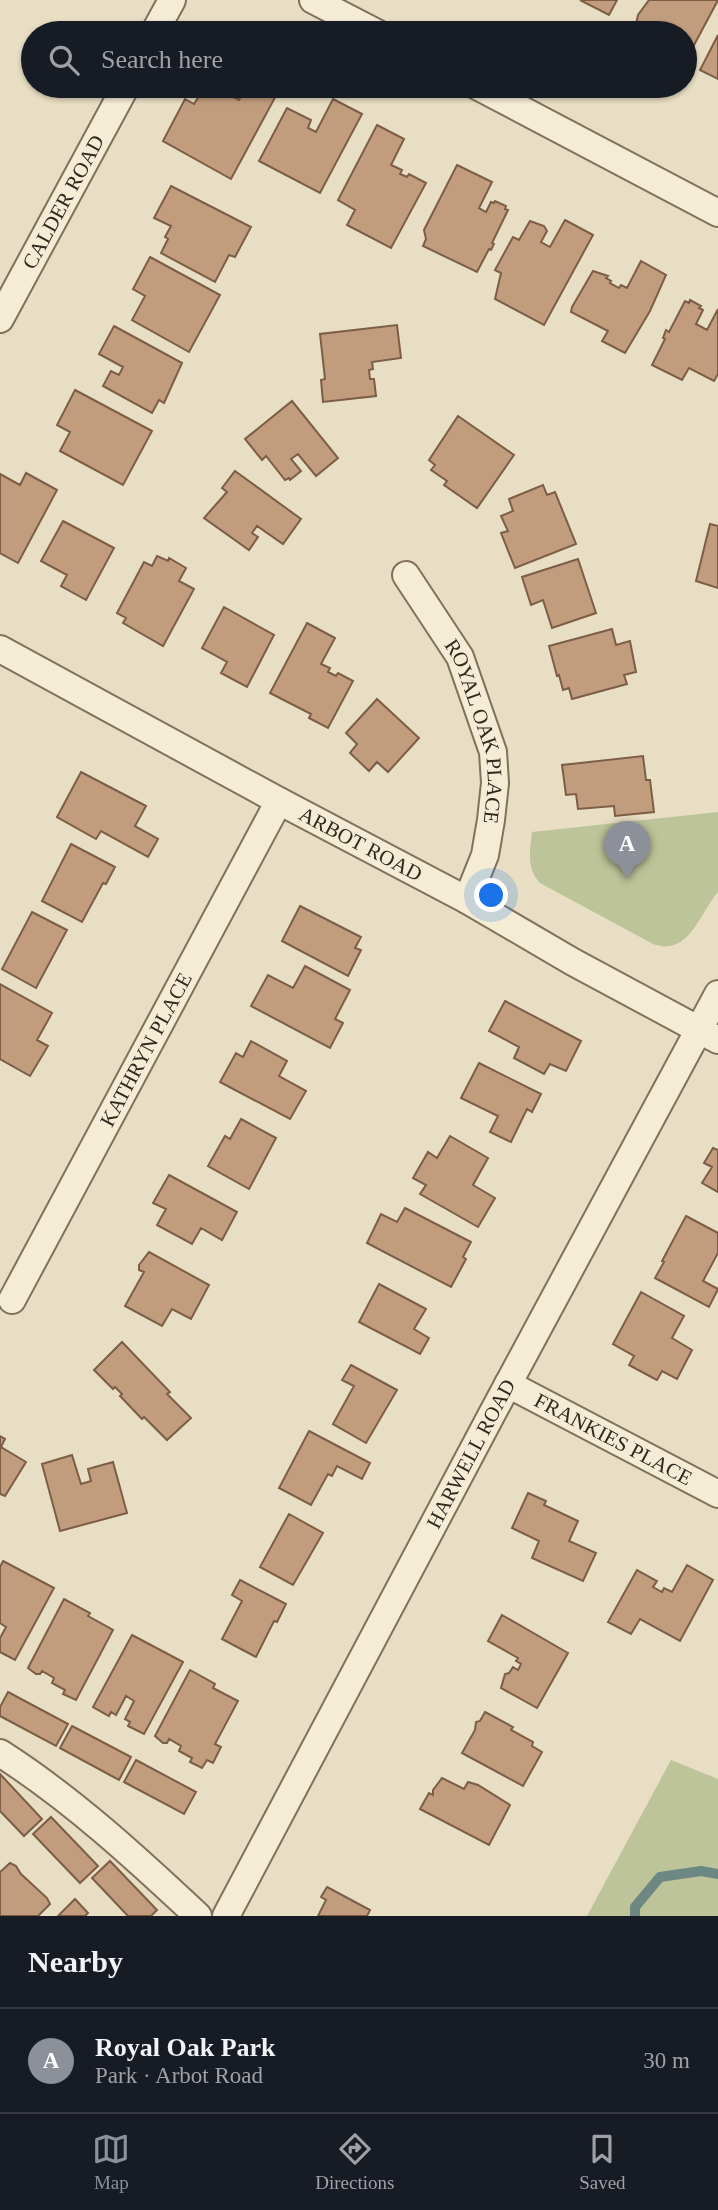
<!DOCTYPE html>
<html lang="en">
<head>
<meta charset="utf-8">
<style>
  body { margin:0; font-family:"Times New Roman",serif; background:#242831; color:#f1f3f6 }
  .you { position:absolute; left:492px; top:896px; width:24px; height:24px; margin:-18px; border:5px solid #fff; border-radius:50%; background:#1a73e8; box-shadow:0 0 0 10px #1a73e833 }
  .badge { display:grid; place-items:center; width:46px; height:46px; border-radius:50%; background:#8c9099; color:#fff; font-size:23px; font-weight:700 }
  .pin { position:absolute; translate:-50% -58px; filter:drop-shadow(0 2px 4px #0008) }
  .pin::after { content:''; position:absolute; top:37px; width:24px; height:21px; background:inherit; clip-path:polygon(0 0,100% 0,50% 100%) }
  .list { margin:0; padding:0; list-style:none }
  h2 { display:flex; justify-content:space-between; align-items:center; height:91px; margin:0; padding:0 28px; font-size:30px }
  h2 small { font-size:23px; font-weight:400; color:#9ea1a6 }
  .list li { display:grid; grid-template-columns:46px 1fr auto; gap:21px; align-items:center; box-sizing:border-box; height:105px; padding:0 28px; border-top:2px solid #363941 }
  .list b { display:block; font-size:26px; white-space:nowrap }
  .list p { margin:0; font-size:23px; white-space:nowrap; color:#9ea1a6 }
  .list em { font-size:23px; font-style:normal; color:#9ea1a6 }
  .icon { flex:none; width:38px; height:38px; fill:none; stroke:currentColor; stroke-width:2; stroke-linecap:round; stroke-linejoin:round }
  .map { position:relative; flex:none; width:718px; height:1916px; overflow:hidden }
  .search { position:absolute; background:#171b24; box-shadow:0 2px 5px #0004; left:21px; right:21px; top:21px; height:77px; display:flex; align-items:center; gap:18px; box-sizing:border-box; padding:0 24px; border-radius:38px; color:#9ea1a6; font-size:26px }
  .sheet { height:196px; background:#171b24 }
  nav { display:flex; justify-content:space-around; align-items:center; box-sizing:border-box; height:98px; border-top:2px solid #363941; background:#171b24; font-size:19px; color:#9ea1a6 }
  nav a { display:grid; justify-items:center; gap:4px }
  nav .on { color:#8c9099 }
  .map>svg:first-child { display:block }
  .green { fill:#bdc499 }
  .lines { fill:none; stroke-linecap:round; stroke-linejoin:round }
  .stream { stroke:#6d8882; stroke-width:10 }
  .building { fill:#c19d7e; stroke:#7c5d45; stroke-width:2 }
  .minor-casing { stroke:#80715c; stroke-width:30 }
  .minor { stroke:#f4ecd5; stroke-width:26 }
  .labels { text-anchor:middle; stroke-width:5; stroke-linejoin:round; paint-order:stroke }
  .street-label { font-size:21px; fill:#31281e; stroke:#f0e9d2 }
</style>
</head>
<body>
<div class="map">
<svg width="718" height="1916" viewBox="0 0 718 1916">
  <rect width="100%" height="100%" fill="#e8dec3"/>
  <!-- green -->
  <path class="green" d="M718 812V892C699 914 689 957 653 944L540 883C526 868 530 851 532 832Z
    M671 1760 718 1779V1916H587Z"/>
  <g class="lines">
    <!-- stream -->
    <path class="stream" d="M635 1916V1907L660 1877 701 1871 718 1874"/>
  </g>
  <!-- building -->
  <path class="building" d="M580 0H617L609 15Z
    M649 0H718L685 62V33H646L638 29 636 24 638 15Z
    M718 35V79L700 70Z
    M247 86H267L278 92 231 179 163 141 185 99 194 104 201 93 206 89 221 97 223 92 239 100Z
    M333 99 362 114 320 193 259 161 287 108 311 120 308 128 316 132Z
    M377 125 404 139 391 165 402 170 400 174 407 177 409 174 426 183 391 248 347 225 355 210 338 200Z
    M457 165 492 182 479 208 486 212 491 202 494 203 495 201 506 206 505 209 508 210 492 243 494 244 491 250 489 249 477 272 423 246 426 239 424 230Z
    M171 186 251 227 235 257 229 255 215 282 161 253 168 239 165 237 171 226 154 218Z
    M565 220 593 235 544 325 495 299 501 273 495 270 513 237 519 240 530 221 544 226 547 231 541 242 550 247Z
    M150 257 220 295 189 352 132 320 145 296 133 289Z
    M641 261 666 275 650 311 625 353 602 341 608 331 571 312 572 307 593 271 608 276 606 278 611 281 610 283 619 288 621 285 627 288Z
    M690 300 701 306 699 308 703 310 696 324 707 330 718 309V374L714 381 689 368 682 380 652 365 665 339 663 338 666 330 669 332 685 301 689 303Z
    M397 325 401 358 372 362 373 369 369 370 370 379H374L376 396 323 402 321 380 325 379 320 334Z
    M114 326 182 363 164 403 159 400 152 413 103 386 111 371 119 375 123 367 99 354Z
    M75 390 152 431 123 485 60 451 70 432 57 425Z
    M292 401 338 458 316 476 298 454 291 459 301 471 290 480 289 478 285 480 266 456 262 460 245 439Z
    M458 416 514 455 477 508 444 485 447 481 431 470 435 465 429 460Z
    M235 471 301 519 283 544 257 526 252 533 258 537 249 550 204 518 227 492 222 488Z
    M26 473 57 490 18 563 0 553V474L20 485Z
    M543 485 547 495 555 492 576 544 515 568 501 533 508 531 501 516 513 511 509 499Z
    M63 521 114 548 86 600 61 586 67 575 41 561Z
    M710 524 718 526V588L696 581Z
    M157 556 168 561 169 558 186 568 179 581 194 589 163 646 123 623 126 618 117 613 144 562 152 566Z
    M578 559 596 613 552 628 543 600 531 605 522 577Z
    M224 607 274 635 247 687 221 673 227 662 202 648Z
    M307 623 335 638 321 664 330 668 328 672 336 676 338 673 353 681 328 728 309 718 311 714 270 693Z
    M612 629 616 645 630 641 636 672 624 675 627 684 572 699 569 688 563 690 559 675 557 676 549 646Z
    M377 699 419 738 388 772 377 762 369 771 350 753 357 744 346 733Z
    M643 756 646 780H650L654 812 615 816 614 806 578 809 576 794 566 795 562 765Z
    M81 772 146 806 135 826 158 839 148 857 101 831 96 839 57 817Z
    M71 844 115 867 106 884 103 883 82 922 42 901Z
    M300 906 361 937 355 948 361 950 348 976 282 941Z
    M32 912 67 930 36 988 2 969Z
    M305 966 350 990 335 1019 343 1023 330 1048 251 1006 268 975 293 988Z
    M0 984 52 1013 37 1040 48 1046 30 1076 0 1059Z
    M505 1001 581 1041 566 1071 550 1064 544 1074 514 1058 519 1047 489 1031Z
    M251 1041 287 1061 279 1076 306 1091 290 1119 220 1082 236 1053 243 1057Z
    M479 1063 541 1094 532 1112 527 1109 511 1142 490 1132 498 1116 461 1098Z
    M241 1119 276 1138 249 1189 208 1166 225 1136 230 1139Z
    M450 1136 488 1158 473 1185 495 1198 478 1227 420 1194 426 1185 413 1178 428 1152 437 1158Z
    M713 1148 718 1150V1192L702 1183 712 1167 704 1163Z
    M169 1175 237 1212 222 1240 201 1228 192 1244 157 1225 166 1209 153 1203Z
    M405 1208 471 1242 463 1257 466 1259 451 1287 367 1243 381 1214 397 1222Z
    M686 1216 718 1233V1253L703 1281 718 1289 709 1307 655 1278 664 1262 662 1261Z
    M149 1252 209 1285 191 1319 172 1309 162 1326 125 1306 144 1272 139 1270V1265Z
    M379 1284 426 1309 414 1329 429 1338 420 1354 359 1322Z
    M641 1292 684 1316 672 1338 692 1350 677 1379 662 1371 657 1380 655 1379 629 1365 634 1356 613 1344Z
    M122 1342 170 1392 167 1394 191 1418 167 1440 144 1417 142 1419 120 1396 122 1394 115 1387 113 1389 94 1370Z
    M351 1365 397 1390 366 1443 333 1424 354 1386 342 1380Z
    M309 1431 370 1463 362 1479 337 1466 332 1476 328 1474 311 1505 279 1488Z
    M0 1436 5 1439 1 1447 26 1462 5 1496 0 1494Z
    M72 1455 81 1484 91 1481 88 1469 113 1462 127 1513 60 1531 42 1464Z
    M528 1493 546 1501 544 1505 578 1521 569 1541 596 1553 583 1581 532 1558 539 1541 512 1528Z
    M289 1514 323 1533 293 1585 260 1567Z
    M3 1561 54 1588 15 1660 0 1652V1638L6 1627 0 1623V1567Z
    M687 1565 713 1580 680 1641 640 1619 631 1634 608 1622 637 1570 657 1581 653 1587 662 1592 664 1588 672 1592Z
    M240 1580 286 1604 277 1622 274 1621 256 1657 222 1639 242 1601 232 1595Z
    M64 1599 90 1613 88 1616 113 1630 76 1700 63 1694 65 1690 52 1683 54 1678 42 1671 40 1674H36L28 1668Z
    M502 1615 568 1653 537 1708 501 1688 505 1674 509 1673 513 1667 518 1670 521 1664 516 1661 518 1658 488 1641Z
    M132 1635 183 1662 144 1734 128 1726 130 1722 125 1719 134 1701 126 1696 116 1715 111 1712 109 1716 93 1707Z
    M190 1670 215 1684 213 1688 238 1701 215 1744 221 1747 213 1763 207 1760 202 1768 190 1762 192 1758 179 1751 181 1746 169 1739 167 1743H163L155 1736Z
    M8 1692 68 1724 56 1746 0 1716V1707Z
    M485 1712 513 1727 511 1730 533 1742 532 1746 542 1752 523 1786 462 1753 475 1730 476 1722 480 1721Z
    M72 1726 131 1757 119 1780 60 1748Z
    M136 1760 196 1792 184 1814 124 1782Z
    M0 1774 42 1819 24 1836 0 1811Z
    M442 1778 464 1789 468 1782 478 1785 510 1805 489 1845 420 1809 429 1793 433 1795V1790Z
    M51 1817 98 1866 80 1883 33 1834Z
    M110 1861 157 1910 151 1916H128L92 1878Z
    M10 1863 16 1866 21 1874 47 1898 50 1904 38 1916H0V1872Z
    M327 1887 370 1910 367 1916H318L326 1900 321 1897Z
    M75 1899 88 1913 85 1916H58Z"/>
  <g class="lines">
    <defs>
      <g id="minor">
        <path d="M313 0 377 33"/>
        <path d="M154 33 172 0"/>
        <path d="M477 86 718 213"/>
        <path id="s1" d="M0 319 126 86"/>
        <path id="s2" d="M406 575 460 657 493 752 495 783 491 820 485 855 467 900"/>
        <path id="s3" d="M0 649 279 801 467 900 573 962 718 1040"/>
        <path id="s4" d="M12 1300 279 801"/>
        <path id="s5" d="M508 1384 718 1494"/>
        <path d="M0 1753C72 1799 136 1858 198 1916"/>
        <path id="s6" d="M226 1916 493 1412 718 994"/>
      </g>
    </defs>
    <!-- minor casing -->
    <use href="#minor" class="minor-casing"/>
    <!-- minor -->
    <use href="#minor" class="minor"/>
  </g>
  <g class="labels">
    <!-- street labels -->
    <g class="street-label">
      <text dy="7" stroke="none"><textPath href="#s1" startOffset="133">CALDER ROAD</textPath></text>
      <text dy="7" stroke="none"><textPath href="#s2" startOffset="175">ROYAL OAK PLACE</textPath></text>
      <text dy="7" stroke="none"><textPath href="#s3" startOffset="410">ARBOT ROAD</textPath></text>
      <text dy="7" stroke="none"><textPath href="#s4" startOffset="284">KATHRYN PLACE</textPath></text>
      <text dy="7" stroke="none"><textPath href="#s5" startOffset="119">FRANKIES PLACE</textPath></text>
      <text dy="7" stroke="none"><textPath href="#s6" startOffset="523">HARWELL ROAD</textPath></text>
    </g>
  </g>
</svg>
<div class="you"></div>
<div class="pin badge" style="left:627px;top:879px">A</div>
<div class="search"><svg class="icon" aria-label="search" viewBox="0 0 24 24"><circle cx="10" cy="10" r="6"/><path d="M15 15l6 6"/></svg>Search here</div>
</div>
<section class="sheet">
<h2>Nearby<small></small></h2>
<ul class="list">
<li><span class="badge">A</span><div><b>Royal Oak Park</b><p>Park · Arbot Road</p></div><em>30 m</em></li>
</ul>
</section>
<nav>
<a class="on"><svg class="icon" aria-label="map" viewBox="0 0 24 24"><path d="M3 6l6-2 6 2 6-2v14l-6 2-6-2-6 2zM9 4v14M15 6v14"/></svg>Map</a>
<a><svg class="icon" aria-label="directions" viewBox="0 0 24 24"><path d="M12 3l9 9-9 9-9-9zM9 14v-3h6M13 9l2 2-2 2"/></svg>Directions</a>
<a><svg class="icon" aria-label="saved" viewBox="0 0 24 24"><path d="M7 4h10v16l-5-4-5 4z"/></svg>Saved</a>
</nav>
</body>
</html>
